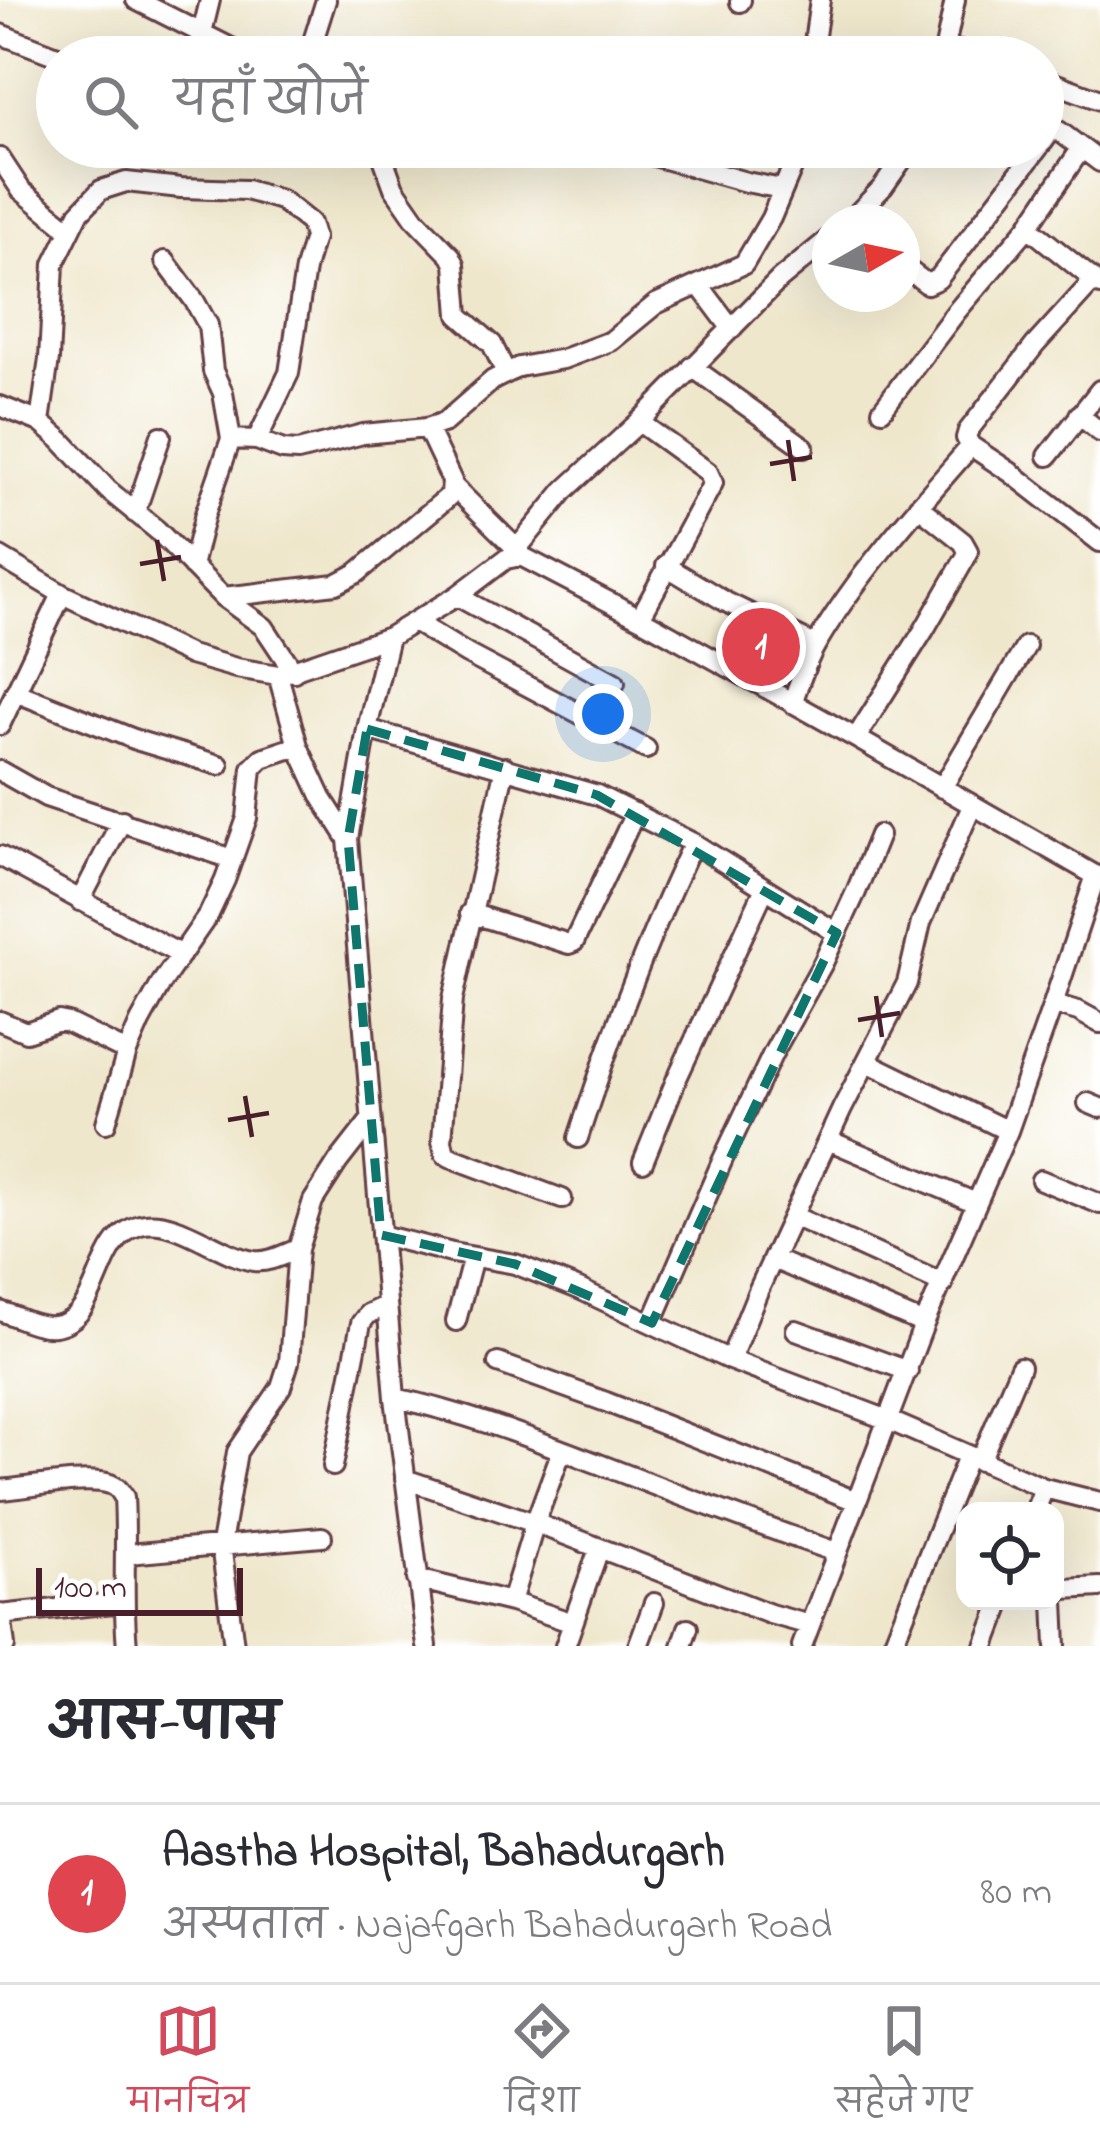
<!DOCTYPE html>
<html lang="hi">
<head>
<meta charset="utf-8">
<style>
  body { margin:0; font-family:"Indie Flower","Playpen Sans Deva",sans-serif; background:#f7f7f7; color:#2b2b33 }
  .controls { position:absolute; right:36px; bottom:36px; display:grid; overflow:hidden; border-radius:24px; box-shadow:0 12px 48px #0002 }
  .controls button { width:108px; height:108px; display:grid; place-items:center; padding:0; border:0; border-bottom:3px solid #e1e1e2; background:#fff; color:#2b2b33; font:60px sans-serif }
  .compass { position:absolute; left:812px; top:204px; width:108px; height:108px; border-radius:50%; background:#fff; box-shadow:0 12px 48px #0002; rotate:81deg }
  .scale { position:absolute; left:36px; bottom:30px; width:207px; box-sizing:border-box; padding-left:12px; border:6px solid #4a1f2b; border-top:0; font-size:33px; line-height:42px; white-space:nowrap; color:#4a1f2b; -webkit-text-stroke:9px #fff; paint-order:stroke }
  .you { position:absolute; left:603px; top:714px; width:42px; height:42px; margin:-30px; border:9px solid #fff; border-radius:50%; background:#1a73e8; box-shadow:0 0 0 18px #1a73e833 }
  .badge { display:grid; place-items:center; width:78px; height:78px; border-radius:50%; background:#d1495b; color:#fff; font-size:39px; font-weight:700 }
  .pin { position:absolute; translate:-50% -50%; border:6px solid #fff; box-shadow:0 3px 12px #0006 }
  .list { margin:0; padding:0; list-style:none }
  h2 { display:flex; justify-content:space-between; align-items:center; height:156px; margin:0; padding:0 48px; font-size:51px }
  h2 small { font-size:39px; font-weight:400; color:#7c7c81 }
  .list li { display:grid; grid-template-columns:78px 1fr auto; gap:36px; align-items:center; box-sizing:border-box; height:180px; padding:0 48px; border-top:3px solid #e1e1e2 }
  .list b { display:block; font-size:45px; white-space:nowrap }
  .list p { margin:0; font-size:39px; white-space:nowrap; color:#7c7c81 }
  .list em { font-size:39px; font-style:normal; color:#7c7c81 }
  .icon { flex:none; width:66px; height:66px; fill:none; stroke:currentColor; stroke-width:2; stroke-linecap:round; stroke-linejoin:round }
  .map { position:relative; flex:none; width:1100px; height:1646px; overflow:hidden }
  .search { position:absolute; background:#fff; box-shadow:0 12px 48px #0002; left:36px; right:36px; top:36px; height:132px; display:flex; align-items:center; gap:30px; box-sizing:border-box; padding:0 42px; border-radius:66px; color:#7c7c81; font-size:45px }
  .sheet { height:336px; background:#fff }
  nav { display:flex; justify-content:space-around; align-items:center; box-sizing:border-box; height:168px; border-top:3px solid #e1e1e2; background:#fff; font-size:33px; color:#7c7c81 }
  nav a { display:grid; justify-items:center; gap:6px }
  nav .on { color:#d1495b }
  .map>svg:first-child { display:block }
  .building { fill:#dfa28e }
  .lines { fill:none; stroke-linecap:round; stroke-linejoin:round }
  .minor-casing { stroke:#633d43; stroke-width:24 }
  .minor { stroke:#fff; stroke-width:18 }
  .marked { fill:none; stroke:#0f766e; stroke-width:9; stroke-dasharray:24 15; stroke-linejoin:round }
  .ticks { fill:none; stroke:#4a1f2b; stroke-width:4.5 }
</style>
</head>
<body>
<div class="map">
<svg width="1100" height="1646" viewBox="0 0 1100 1646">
  <rect width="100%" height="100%" fill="#fff"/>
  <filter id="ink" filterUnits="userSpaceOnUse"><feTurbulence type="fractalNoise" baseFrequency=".00833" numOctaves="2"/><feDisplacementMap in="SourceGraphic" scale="24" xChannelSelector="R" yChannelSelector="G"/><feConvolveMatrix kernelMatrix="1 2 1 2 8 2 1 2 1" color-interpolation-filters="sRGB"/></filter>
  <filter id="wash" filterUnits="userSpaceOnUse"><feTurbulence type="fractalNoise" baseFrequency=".004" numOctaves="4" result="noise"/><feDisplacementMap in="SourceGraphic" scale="48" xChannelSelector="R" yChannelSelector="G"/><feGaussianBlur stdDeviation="2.7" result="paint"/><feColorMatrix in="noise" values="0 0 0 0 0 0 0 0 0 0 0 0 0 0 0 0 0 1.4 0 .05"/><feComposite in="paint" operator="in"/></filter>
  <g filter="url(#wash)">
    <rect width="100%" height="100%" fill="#efe7cc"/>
    <g id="blocks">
      <!-- building -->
      <path class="building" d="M761 626 775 634 756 668 742 660Z"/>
    </g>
  </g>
  <g filter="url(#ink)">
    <use href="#blocks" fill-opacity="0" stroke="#633d43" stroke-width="3"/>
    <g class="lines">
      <defs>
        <path id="minor" d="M136 0 249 57
          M740 2 741 0
          M202 33 210 0
          M0 34 60 57
          M945 46 977 57
          M308 57 326 0
          M812 57 820 0
          M943 57 955 0
          M1043 79 1100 100
          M1043 142 1050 132 1059 131 1100 162
          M379 147 394 188 417 221 451 256 455 264 459 315 492 344 506 373
          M529 147H559
          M622 147 746 182 782 189
          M0 158 21 190 70 230
          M849 222 883 187 911 147
          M1028 227 1100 285
          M165 261 194 300 208 325 213 371 223 393 231 439
          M902 265 927 284 938 279 1039 147
          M699 285 732 329
          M692 367 804 447
          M0 406 40 422 61 440 108 490 157 530 223 597 264 627 294 672
          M882 410 956 312 1028 227 1081 149
          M1079 415 1100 432
          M40 422 49 359 54 264 79 213 101 190 126 182 181 188 246 190 281 200 310 223 314 237 305 269 289 373 257 440
          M639 422 708 472 713 483 640 618
          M971 446 1010 472 1100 542
          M1048 456 1100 390
          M453 486 517 549
          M135 513 161 436
          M511 556 565 490 639 422 780 279 830 238
          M0 557 62 594 190 655 236 668 278 675 389 637 457 596 506 559 521 556 640 618 856 738 1100 878
          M192 566 205 514 231 439 257 440 283 450 298 451 363 434 427 428 445 422 493 380 519 367 563 359 611 341 656 304 744 264 771 218 801 147
          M666 566 726 602 815 645
          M457 596 615 683
          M223 597 336 584 357 573 447 498 451 494 452 481 427 428
          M416 623 467 654 646 749
          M389 637 367 729 348 839 395 1398 427 1646
          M278 675 298 746 322 798 348 839
          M15 692 139 741 219 765
          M792 703C800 682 806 660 818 641 860 571 917 508 971 446L966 438 968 431 1035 345 1094 280
          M0 725 62 594
          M367 729 597 795 693 843 837 933
          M856 738 924 630 966 557 968 551 963 542 918 506
          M505 767 453 999 442 1141 445 1154 450 1157 562 1199
          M0 771 46 797 232 859
          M942 788 1026 646
          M0 856 181 955
          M80 901 122 820
          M470 913 569 944 574 942 635 813
          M1053 1004 1096 875
          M0 1021 26 1032 59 1021 68 1023 127 1052
          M867 1062 1008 1131
          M1088 1103 1100 1108
          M106 1123 127 1052 140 1022 162 982 209 914 225 880 247 818 252 768 262 758 298 746
          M578 1138C611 1036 647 939 693 843
          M828 1140 976 1203
          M643 1162 677 1078 765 888
          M1041 1180 1100 1204
          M793 1216 943 1284
          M381 1235 452 1253 515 1264 579 1289 730 1360 888 1420 1044 1488 1100 1502
          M773 1259 924 1324
          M0 1311C16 1316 37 1328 54 1326 103 1320 92 1239 140 1225 175 1215 219 1256 254 1261 269 1263 284 1254 298 1249
          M456 1321 473 1257
          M652 1323 723 1159 773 1053 823 963 856 892 879 835
          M796 1330 908 1371
          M730 1360 758 1291 842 1109 907 983 921 923 972 806
          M498 1363 606 1402 856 1501
          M395 1398C464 1412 533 1439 599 1464 678 1495 756 1524 836 1552
          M980 1461 1020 1367
          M333 1466 361 1323 368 1314 387 1305
          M405 1479 535 1523 770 1614 810 1625
          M0 1490C27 1488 86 1476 110 1484 119 1488 119 1490 124 1497 127 1547 122 1596 127 1646
          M1035 1511 1044 1488
          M127 1554 322 1537
          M417 1579 511 1602 573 1623
          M1055 1595 1064 1589 1100 1587
          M1054 1601 1056 1646
          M511 1602 535 1523 562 1450
          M1 1614 5 1646
          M0 1615 123 1602
          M234 1646 221 1544 237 1452 281 1387 289 1362 298 1249 313 1201 338 1162 370 1121
          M565 1646 599 1549
          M638 1646 654 1603
          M682 1646 688 1628
          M802 1646 924 1324 1008 1131 1053 1004 1078 1011 1100 1023
          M892 1646 968 1456
          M985 1646 1002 1601"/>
      </defs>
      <!-- minor casing -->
      <use href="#minor" class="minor-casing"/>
      <!-- minor -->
      <use href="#minor" class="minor"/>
    </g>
  </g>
  <!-- marked area -->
  <path class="marked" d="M367 729 597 795 837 933 652 1323 515 1264 381 1235 348 839Z"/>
  <!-- ticks -->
  <path class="ticks" d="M788 440 794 481M770 464 812 457M157 540 164 581M140 564 181 557M876 996 882 1037M858 1020 900 1013M245 1096 252 1137M228 1120 269 1113"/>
</svg>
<div class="controls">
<button><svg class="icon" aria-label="locate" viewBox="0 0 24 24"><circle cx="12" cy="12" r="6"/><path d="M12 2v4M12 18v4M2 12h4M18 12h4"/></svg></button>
</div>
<svg class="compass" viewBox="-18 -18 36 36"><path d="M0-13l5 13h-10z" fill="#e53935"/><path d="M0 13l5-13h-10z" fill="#7c7c81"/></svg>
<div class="scale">100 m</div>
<div class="you"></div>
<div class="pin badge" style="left:761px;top:647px;background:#e0444e">1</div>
<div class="search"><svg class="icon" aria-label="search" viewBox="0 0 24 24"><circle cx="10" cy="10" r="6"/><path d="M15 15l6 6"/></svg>यहाँ खोजें</div>
</div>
<section class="sheet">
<h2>आस-पास<small></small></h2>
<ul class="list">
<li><span class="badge" style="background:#e0444e">1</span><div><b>Aastha Hospital, Bahadurgarh</b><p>अस्पताल · Najafgarh Bahadurgarh Road</p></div><em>80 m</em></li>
</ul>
</section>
<nav>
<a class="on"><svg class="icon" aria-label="map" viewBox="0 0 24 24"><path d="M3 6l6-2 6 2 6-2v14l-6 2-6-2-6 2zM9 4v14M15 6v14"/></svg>मानचित्र</a>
<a><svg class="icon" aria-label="directions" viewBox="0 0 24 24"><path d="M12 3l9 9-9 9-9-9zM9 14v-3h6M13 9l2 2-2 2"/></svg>दिशा</a>
<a><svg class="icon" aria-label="saved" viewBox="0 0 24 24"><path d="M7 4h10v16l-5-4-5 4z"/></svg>सहेजे गए</a>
</nav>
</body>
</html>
